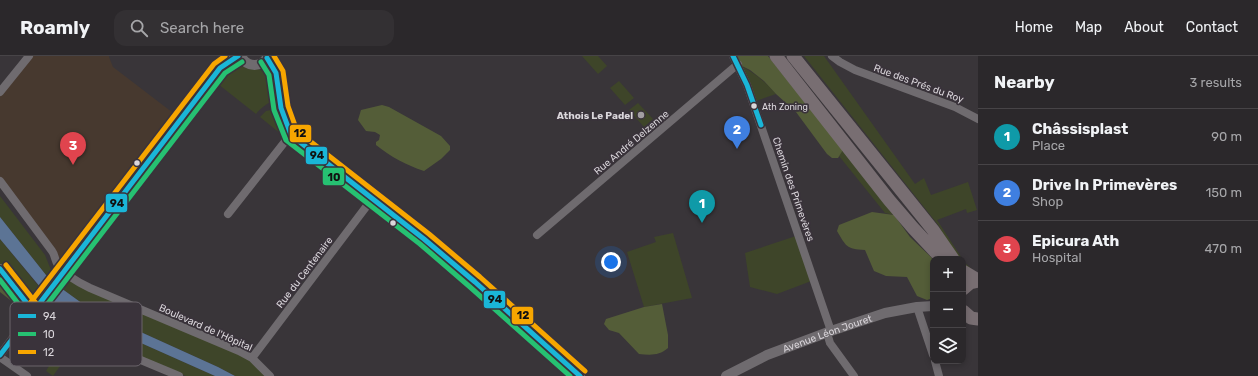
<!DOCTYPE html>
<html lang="en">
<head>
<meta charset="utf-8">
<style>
  body { margin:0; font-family:Rubik,sans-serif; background:#333033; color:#f1f3f6 }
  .controls { position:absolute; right:12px; bottom:12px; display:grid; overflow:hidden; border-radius:8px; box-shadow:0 2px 6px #0003 }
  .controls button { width:36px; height:36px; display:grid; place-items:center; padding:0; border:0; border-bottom:1px solid #474447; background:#2b282b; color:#f1f3f6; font:20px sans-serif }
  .you { position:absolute; left:611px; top:206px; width:14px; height:14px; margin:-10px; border:3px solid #fff; border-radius:50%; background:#1a73e8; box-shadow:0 0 0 6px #1a73e833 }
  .badge { display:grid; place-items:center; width:26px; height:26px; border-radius:50%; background:#8abfa5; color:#fff; font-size:13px; font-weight:700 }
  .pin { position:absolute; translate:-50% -33px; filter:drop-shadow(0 1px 2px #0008) }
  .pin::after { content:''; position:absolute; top:21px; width:14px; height:12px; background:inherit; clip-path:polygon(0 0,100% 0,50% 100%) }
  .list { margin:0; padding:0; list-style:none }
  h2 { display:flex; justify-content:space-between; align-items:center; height:52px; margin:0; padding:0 16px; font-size:17px }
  h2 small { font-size:13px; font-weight:400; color:#a6a6a9 }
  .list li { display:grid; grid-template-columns:26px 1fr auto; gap:12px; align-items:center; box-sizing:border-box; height:56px; padding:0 16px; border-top:1px solid #474447 }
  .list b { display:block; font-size:15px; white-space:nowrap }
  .list p { margin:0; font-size:13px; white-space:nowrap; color:#a6a6a9 }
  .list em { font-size:13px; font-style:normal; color:#a6a6a9 }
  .icon { flex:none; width:22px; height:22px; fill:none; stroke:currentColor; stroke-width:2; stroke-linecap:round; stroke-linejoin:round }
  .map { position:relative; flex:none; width:978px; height:320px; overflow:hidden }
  header { display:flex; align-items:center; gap:24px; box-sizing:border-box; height:56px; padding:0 20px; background:#2b282b; border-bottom:1px solid #474447 }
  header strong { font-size:19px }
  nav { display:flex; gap:22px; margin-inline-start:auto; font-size:14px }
  .search { width:280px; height:36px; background:#333033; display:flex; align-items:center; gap:10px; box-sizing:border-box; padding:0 14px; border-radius:12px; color:#a6a6a9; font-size:15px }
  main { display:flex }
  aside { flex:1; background:#2b282b }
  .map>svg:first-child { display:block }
  .medical { fill:#47392f }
  .green { fill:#3e4529 }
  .forest { fill:#545d38 }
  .water { fill:#5c7495 }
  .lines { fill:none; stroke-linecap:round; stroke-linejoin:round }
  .minor { stroke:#6f6b6f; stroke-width:8 }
  .tertiary { stroke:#6f6b6f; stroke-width:10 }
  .trunk { stroke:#786e72; stroke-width:13 }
  .bus-1-casing { stroke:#3a333b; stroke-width:8 }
  .bus-2-casing { stroke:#3a333b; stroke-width:8 }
  .bus-3-casing { stroke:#3a333b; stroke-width:8 }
  .bus-1 { stroke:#1ab6d8; stroke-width:5 }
  .bus-2 { stroke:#26c172; stroke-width:5 }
  .bus-3 { stroke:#f7a600; stroke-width:5 }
  .bus-dot { fill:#dad6db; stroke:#3a333b; stroke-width:1.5 }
  .poi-dot { fill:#a29ea2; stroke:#3a333b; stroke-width:1.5 }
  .labels { text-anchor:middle; stroke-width:3.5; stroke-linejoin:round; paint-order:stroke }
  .bus-label { font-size:9px; fill:#dad6db; stroke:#3a333b; text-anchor:start }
  .street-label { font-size:10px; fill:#dad6db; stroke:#3a333b }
  .poi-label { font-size:10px; font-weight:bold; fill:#dad6db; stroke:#3a333b; text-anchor:end }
  .key { fill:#3a333b; stroke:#6a646b; stroke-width:1 }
  .key-label { font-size:11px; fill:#dad6db }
  .line-badge { stroke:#3a333b; stroke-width:1.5 }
  .pale-badge-label { font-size:11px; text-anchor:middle; font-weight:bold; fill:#111 }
</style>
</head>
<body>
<header>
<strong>Roamly</strong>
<div class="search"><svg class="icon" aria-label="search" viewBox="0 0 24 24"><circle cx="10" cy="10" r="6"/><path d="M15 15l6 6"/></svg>Search here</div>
<nav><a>Home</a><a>Map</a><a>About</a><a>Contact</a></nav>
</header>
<main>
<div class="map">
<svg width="978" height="320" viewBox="0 0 978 320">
  <rect width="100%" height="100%" fill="#393539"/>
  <!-- medical -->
  <path class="medical" d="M29 0H109V1L113 11 181 63 64 215 0 125V36Z"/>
  <!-- green -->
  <path class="green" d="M582 0H598L607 10 598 18Z
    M804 0H824L915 128 924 122 931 139 968 126 977 154 967 157 966 153 937 164 965 207 976 217C970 213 963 211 963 203H960L953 194 950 193 939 170Z
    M738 8C753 16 765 25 776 38L753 46Z
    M231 9H239L249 13H258L263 15 271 21 274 43C268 48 261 51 256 58L218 28 227 17 223 14Z
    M619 25 634 42 625 49 610 32Z
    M638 47 653 63 644 71 629 54Z
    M281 52 287 83 260 61 266 55Z
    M843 94 894 159 885 157 839 100Z
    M0 140 45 199 51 214 46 219 0 161Z
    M673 177 692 242 644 251 627 196 656 186 654 181Z
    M799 179 814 224 777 238 750 231 745 197Z
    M0 183 35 226 46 237 33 255 0 213Z
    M64 215 77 225 239 295 270 320H235L218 311 90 253 54 227Z
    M51 244 78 259 215 320H186L78 275 46 260 44 256Z
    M65 284 75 289 53 320 46 315Z"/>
  <!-- forest -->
  <path class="forest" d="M733 0H768L843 94 838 102H832L827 98 796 56 776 38 764 25 750 14 738 8Z
    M382 49 389 51 441 80 450 90V94L441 103 424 115C406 109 391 101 376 89V86L379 84 380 79 375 76 366 75 358 64 361 54Z
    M872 156 894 159 910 181 933 203V242L927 244 917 240 907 221 886 220 874 215 865 194C846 193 846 190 837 175L839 169Z
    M0 213 23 248 20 250 14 247 0 236Z
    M662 248 668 279V292C659 300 650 299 639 298L619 277 609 274 604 268 606 263 644 251Z"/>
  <!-- water -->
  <path class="water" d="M0 161 46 219 54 227 90 253 218 311 235 320H215L78 259 51 244 0 183Z"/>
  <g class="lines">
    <!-- minor -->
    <path class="minor" d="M733 0 747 29 831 275
      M832 0 840 6 855 14 955 51 978 63
      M0 36 29 0
      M0 125 52 195C55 199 55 205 58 209 66 219 79 227 90 232L239 295 252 302 270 320
      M228 158 287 83 291 79
      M537 179 738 8
      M917 251 933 299
      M827 277 830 287 854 320
      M0 299 33 255 76 277 179 320
      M0 301 27 320
      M252 302 372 143
      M935 305 939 320"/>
    <!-- tertiary -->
    <g class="tertiary">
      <path d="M241 0C247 12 262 12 268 0"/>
      <path d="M267 2 276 17 281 52 291 79 424 183 475 226 580 320"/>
      <path d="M0 213 33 255 220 12 238 0"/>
      <path id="s1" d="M726 320 767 299 831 275 885 257 917 251 933 250"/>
    </g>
    <!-- trunk -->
    <path class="trunk" d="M776 0 889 144 913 172 942 203
      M793 0 933 174 953 203
      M963 215 978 224
      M963 233 970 227 978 225
      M963 255 971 262 978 263"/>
    <defs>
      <path id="bus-1" d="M733 0 747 29 761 69
        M267 2 276 17 281 52 291 79 424 183 475 226 580 320
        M0 213 33 255
        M0 299 220 12 238 0"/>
      <path id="bus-2" d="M261 6 269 19 274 54 286 84 420 188 470 231 570 320
        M0 224 27 259
        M39 259 225 17 242 6"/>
      <path id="bus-3" d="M274 0 283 15 288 50 297 75 429 178 480 221 585 315
        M6 209 39 251
        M27 251 214 8 225 0"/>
    </defs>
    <!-- bus-1 casing -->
    <use href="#bus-1" class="bus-1-casing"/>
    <!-- bus-2 casing -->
    <use href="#bus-2" class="bus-2-casing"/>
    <!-- bus-3 casing -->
    <use href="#bus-3" class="bus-3-casing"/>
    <!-- bus-1 -->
    <use href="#bus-1" class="bus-1"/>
    <!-- bus-2 -->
    <use href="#bus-2" class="bus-2"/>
    <!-- bus-3 -->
    <use href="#bus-3" class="bus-3"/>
  </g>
  <!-- markers -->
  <g class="bus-dot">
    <circle cx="754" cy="50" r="3.5"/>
    <circle cx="137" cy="107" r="3.5"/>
    <circle cx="393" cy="167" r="3.5"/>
  </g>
  <circle class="poi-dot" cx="641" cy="59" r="4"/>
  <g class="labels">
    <!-- bus labels -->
    <g class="bus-label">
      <text x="762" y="54">Ath Zoning</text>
    </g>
    <!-- street labels -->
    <g class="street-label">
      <text transform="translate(919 27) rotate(20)" y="4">Rue des Prés du Roy</text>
      <text transform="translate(631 86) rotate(-40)" y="4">Rue André Delzenne</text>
      <text transform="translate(794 133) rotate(71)" y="4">Chemin des Primevères</text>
      <text transform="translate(304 216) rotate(-53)" y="4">Rue du Centenaire</text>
      <text transform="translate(206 271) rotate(24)" y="4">Boulevard de l'Hôpital</text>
      <text dy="4" stroke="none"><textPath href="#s1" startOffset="110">Avenue Léon Jouret</textPath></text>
    </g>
    <!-- poi labels -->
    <g class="poi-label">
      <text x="633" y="63">Athois Le Padel</text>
    </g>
  </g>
  <!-- legend -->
  <rect x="10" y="246" width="132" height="64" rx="6" class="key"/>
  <rect x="18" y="258" width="18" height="4" fill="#1ab6d8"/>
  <rect x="18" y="276" width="18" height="4" fill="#26c172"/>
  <rect x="18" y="294" width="18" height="4" fill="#f7a600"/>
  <g class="key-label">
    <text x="43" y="264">94</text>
    <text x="43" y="282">10</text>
    <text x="43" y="300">12</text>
  </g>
  <g class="line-badge">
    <rect x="289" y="68" width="23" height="19" rx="4" fill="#f7a600"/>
    <rect x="305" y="90" width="23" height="19" rx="4" fill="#1ab6d8"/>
    <rect x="322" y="111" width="23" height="19" rx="4" fill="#26c172"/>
    <rect x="105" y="137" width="23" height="20" rx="4" fill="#1ab6d8"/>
    <rect x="483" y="234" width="23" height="19" rx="4" fill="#1ab6d8"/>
    <rect x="511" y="250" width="23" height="19" rx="4" fill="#f7a600"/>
  </g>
  <g class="pale-badge-label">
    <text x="300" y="81">12</text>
    <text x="317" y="103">94</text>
    <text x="334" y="125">10</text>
    <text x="117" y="151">94</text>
    <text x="495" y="247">94</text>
    <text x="523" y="263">12</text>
  </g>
</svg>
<div class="controls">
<button>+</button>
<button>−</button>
<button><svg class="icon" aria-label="layers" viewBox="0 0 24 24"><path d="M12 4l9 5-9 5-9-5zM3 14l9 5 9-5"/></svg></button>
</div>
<div class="you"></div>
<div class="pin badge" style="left:702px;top:167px;background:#0f9aa8">1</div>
<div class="pin badge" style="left:737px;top:93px;background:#3f7fe0">2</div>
<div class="pin badge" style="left:73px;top:109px;background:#e0444e">3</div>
</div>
<aside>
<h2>Nearby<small>3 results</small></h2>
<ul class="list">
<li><span class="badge" style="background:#0f9aa8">1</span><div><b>Châssisplast</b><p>Place</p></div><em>90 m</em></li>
<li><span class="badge" style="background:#3f7fe0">2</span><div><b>Drive In Primevères</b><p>Shop</p></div><em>150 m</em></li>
<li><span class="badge" style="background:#e0444e">3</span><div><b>Epicura Ath</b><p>Hospital</p></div><em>470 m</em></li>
</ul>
</aside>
</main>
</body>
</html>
